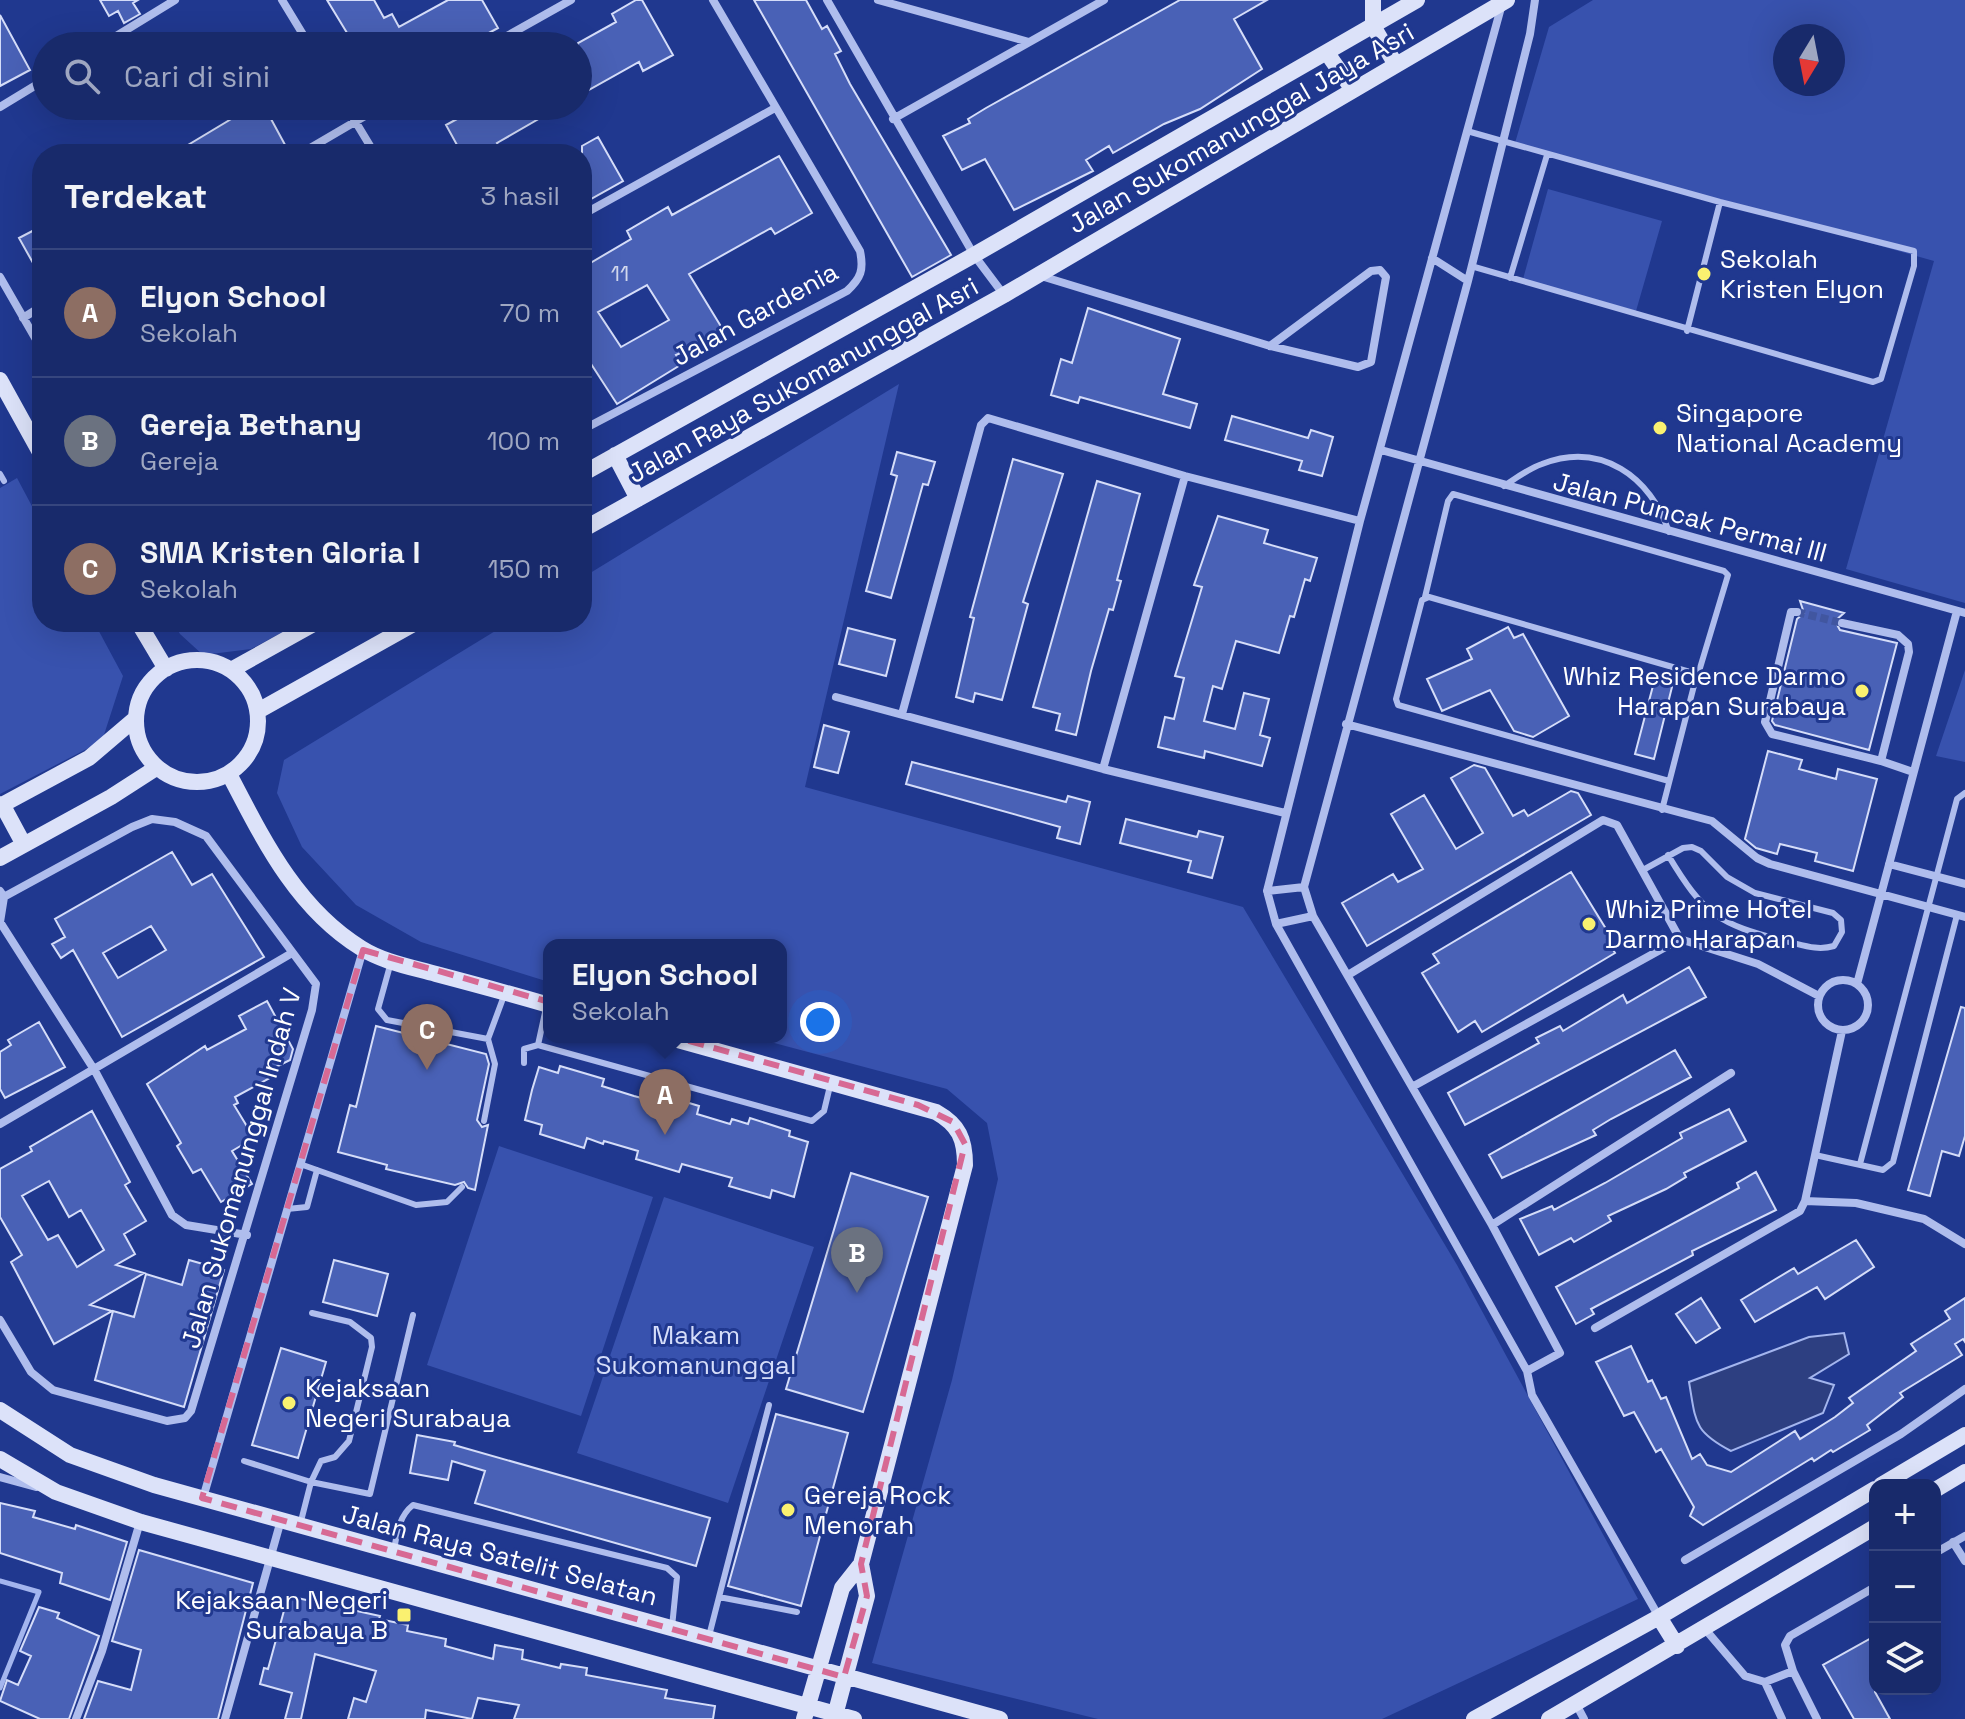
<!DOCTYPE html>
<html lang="id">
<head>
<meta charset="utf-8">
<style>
  body { margin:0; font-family:"Space Grotesk",sans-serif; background:#253673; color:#f1f3f6 }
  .controls { position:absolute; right:24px; bottom:24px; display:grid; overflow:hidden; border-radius:16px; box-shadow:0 8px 32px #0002 }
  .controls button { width:72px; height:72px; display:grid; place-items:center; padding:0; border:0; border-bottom:2px solid #36467e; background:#182a6b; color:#f1f3f6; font:40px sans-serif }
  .compass { position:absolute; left:1773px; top:24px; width:72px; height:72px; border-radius:50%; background:#182a6b; box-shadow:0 8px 32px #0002; rotate:190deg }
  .you { position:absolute; left:820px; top:1022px; width:28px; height:28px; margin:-20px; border:6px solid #fff; border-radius:50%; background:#1a73e8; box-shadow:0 0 0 12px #1a73e833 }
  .badge { display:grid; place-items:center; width:52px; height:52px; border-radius:50%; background:#e797bd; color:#fff; font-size:26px; font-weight:700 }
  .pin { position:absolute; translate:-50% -66px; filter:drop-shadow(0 2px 4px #0008) }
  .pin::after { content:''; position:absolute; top:42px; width:28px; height:24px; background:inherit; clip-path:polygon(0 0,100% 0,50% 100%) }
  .popup { position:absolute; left:543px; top:939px; width:244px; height:104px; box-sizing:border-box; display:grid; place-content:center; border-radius:16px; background:#182a6b; filter:drop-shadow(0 2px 6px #0005); font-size:26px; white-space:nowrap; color:#9fa7c1 }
  .popup b { font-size:30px; color:#f1f3f6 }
  .popup::after { content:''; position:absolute; left:50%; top:100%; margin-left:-16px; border:16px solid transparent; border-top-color:#182a6b }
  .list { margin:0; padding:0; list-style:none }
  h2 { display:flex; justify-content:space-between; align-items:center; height:104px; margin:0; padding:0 32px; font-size:34px }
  h2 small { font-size:26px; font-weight:400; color:#9fa7c1 }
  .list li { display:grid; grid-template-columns:52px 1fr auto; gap:24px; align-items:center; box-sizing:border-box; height:128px; padding:0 32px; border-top:2px solid #36467e }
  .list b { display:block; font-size:30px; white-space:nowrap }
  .list p { margin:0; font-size:26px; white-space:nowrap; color:#9fa7c1 }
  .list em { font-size:26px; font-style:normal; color:#9fa7c1 }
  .icon { flex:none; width:44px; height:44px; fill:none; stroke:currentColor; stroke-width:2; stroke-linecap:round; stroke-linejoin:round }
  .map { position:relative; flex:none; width:1965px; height:1719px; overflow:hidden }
  .search { position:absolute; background:#182a6b; box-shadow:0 8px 32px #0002; left:32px; top:32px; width:560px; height:88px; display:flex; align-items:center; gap:20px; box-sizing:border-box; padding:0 28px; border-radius:44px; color:#9fa7c1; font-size:30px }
  .panel { position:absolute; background:#182a6b; box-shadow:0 8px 32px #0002; left:32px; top:144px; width:560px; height:488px; border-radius:32px }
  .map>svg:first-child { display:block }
  .green { fill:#3852ae; fill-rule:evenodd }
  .water { fill:#2d3f81; stroke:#a3b5ee; stroke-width:2 }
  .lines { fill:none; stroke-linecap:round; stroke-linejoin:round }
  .stream { stroke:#a3b5ee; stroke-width:5 }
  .building { fill:#4961b6; stroke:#d5ddf9; stroke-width:2; fill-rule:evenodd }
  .street-tunnel { stroke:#4156a0; stroke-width:8; stroke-dasharray:8 4; stroke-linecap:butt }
  .lane { stroke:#afbded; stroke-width:6 }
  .street { stroke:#afbded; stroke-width:8 }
  .secondary { stroke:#dce2f9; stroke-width:16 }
  .marked { fill:none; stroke:#d76994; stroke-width:6; stroke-dasharray:16 10; stroke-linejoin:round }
  .poi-dot { fill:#faf170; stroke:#20388f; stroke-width:3 }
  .labels { text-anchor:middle; stroke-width:6; stroke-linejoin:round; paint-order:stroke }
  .number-label { font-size:22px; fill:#d2d8ed }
  .street-label { font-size:26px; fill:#fff; stroke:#20388f }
  .poi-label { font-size:26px; fill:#fff; stroke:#20388f; text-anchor:start }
  .park-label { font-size:26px; fill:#d5ddf9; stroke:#20388f }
</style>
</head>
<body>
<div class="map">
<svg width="1965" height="1719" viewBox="0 0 1965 1719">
  <rect width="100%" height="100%" fill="#20388f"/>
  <!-- green -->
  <path class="green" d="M1593 0H1965V603L1846 569 1934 261 1515 143 1549 27ZM1785 36H1833V84H1785Z
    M1548 189 1662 221 1636 311 1523 279Z
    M899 384 805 787 1243 907 1457 1265 1638 1599 1382 1719H1098L872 1663 952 1380 998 1179 987 1123 947 1089 752 1037H781V945H549V982L421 942 356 905 302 847 277 793 284 760 510 622H582V578Z
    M17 478 42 525V622H94L123 676 102 741 0 794V488Z
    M173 622H301L251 649 203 655 180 634Z
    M1965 670V762L1936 756Z
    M499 1146 653 1197 581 1416 427 1365Z
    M664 1197 814 1247 728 1503 577 1453Z"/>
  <!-- water -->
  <path class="water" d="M1844 1333 1849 1354 1810 1378 1834 1385 1823 1413 1731 1451C1693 1431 1696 1422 1689 1382L1809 1337Z"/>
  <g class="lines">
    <!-- stream -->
    <path class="stream" d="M0 1581 39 1592 0 1688"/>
  </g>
  <!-- building -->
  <path class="building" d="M100 0H138L133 3 140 14 124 23 118 11 109 16Z
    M327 0H374L384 18 392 14 399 27 448 0H482L498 28 465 46H355Z
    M636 0H642L673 55 643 71 639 62 578 96V43L616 22 612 14Z
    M754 0H806L822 29 827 26 841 51 835 54 850 84 951 255 912 277Z
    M1180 0H1267L1234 19 1262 69 1200 109 1164 124 1113 153 1109 146 1086 160 1093 171 1014 210 985 159 962 170 943 136 970 123 968 119 986 108Z
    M0 15 30 70 0 86Z
    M253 106H264L290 154H173Z
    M481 106H561L497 143 499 146 484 154H462L446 125Z
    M598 137 623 181 582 204V146Z
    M779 156 812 213 775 234 771 228 689 274 725 333 676 355 682 364 617 404 582 350V268L631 239 627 231 668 207 672 215ZM647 285 669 320 621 347 598 312Z
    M42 226V279L19 238Z
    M1088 308 1180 339 1163 394 1197 404 1190 428 1080 397 1078 403 1051 395 1061 359 1072 363Z
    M1232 416 1308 438 1311 430 1333 437 1322 476 1299 470 1302 461 1225 440Z
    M897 452 935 462 928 485 923 484 891 598 866 591 897 476 891 474Z
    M1013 459 1063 474 1023 602 1028 604 1002 700 975 693 973 702 956 697 974 618 970 617Z
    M1097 481 1140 494 1117 580 1121 581 1113 610 1109 609 1091 671 1076 735 1056 730 1060 714 1033 707Z
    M1218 516 1268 530 1264 543 1317 558 1310 581 1305 579 1294 617 1290 616 1279 653 1236 641 1222 689 1213 686 1204 721 1235 729 1244 693 1269 699 1260 735 1270 738 1262 766 1205 751 1204 758 1158 747 1165 717 1174 719 1184 678 1175 676 1202 587 1194 585Z
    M1800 601 1844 613 1835 621 1840 630 1897 643 1869 750 1775 725 1772 721 1797 619 1804 613Z
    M1508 627 1514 638 1523 634 1569 716 1533 737 1514 731 1490 690 1442 711 1427 679 1472 659 1467 649Z
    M848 628 895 640 886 676 839 664Z
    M1654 682 1672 687 1654 759 1635 754Z
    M824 725 849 732 838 773 814 767Z
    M1768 751 1802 760 1799 769 1836 779 1838 769 1877 779 1853 871 1815 861 1817 853 1780 844 1777 854 1756 848 1745 839Z
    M912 762 1066 802 1068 796 1090 802 1080 844 1057 838 1060 827 906 784Z
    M1474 765 1485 768 1513 816 1524 810 1528 816 1571 791 1578 793 1591 815 1367 946 1342 903 1393 874 1398 882 1423 869 1391 814 1424 795 1456 849 1483 833 1451 778Z
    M1126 819 1197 837 1199 831 1223 837 1212 878 1188 872 1191 861 1120 843Z
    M172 852 192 885 212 874 264 957 122 1037 73 950 61 958 52 944 65 937 55 919ZM151 926 166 950 118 978 103 953Z
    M1571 872 1611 937 1607 940 1615 953 1482 1032 1475 1021 1458 1032 1422 973 1439 963 1433 954Z
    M1689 967 1706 997 1465 1125 1448 1093 1539 1043 1536 1038 1560 1026 1563 1031 1623 995 1627 1003Z
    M267 1001 293 1049 290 1060 266 1072 270 1078 235 1097 238 1103 234 1105 254 1138 232 1151 252 1184 221 1202 201 1169 193 1173 177 1146 181 1143 147 1084 205 1046 207 1050 246 1029 239 1016Z
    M1961 1007 1965 1008V1136L1959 1156 1942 1151 1930 1196 1908 1190Z
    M39 1022 65 1067 5 1098 0 1089V1052L11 1045 8 1040Z
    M376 1026 486 1054 489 1064 477 1120 482 1127 488 1125 475 1190 468 1188 464 1182 455 1185 386 1169 387 1165 338 1152 350 1105 356 1107Z
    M1675 1050 1691 1077 1611 1119 1593 1130 1596 1135 1502 1178 1489 1155Z
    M560 1066 604 1079 602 1086 634 1096 653 1101 656 1093 699 1106 697 1114 730 1124 732 1119 748 1124 750 1118 790 1131 789 1136 808 1142 794 1197 772 1190 770 1198 729 1186 732 1178 682 1164 679 1172 636 1159 638 1151 604 1141 603 1144 587 1138 584 1148 540 1134 542 1125 525 1120 532 1090 539 1067 558 1073Z
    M1729 1109 1746 1141 1684 1173 1686 1177 1666 1189 1608 1216 1611 1221 1574 1242 1571 1238 1539 1255 1520 1219 1552 1206 1554 1210 1605 1183 1682 1138 1680 1133Z
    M92 1111 130 1182 125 1185 146 1221 124 1234 135 1254 116 1265 144 1273 90 1305 112 1311 54 1344 11 1262 22 1255 0 1217V1169L32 1151 30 1147ZM49 1181 69 1217 81 1210 104 1250 77 1267 58 1235 48 1240 22 1196Z
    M1756 1172 1776 1210 1692 1251 1693 1255 1591 1309 1594 1314 1576 1324 1556 1287 1739 1188 1737 1183Z
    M851 1173 928 1197 863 1412 786 1389Z
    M1856 1240 1874 1267 1825 1299 1817 1287 1755 1322 1741 1300 1794 1268 1798 1274Z
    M189 1260 224 1270 184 1407 95 1380 113 1311 134 1317 146 1274 182 1285Z
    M334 1260 388 1274 377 1316 323 1302Z
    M1701 1298 1720 1328 1696 1343 1676 1314Z
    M1965 1298V1342L1963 1339 1955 1344 1962 1355 1900 1393 1903 1397 1867 1425 1870 1430 1833 1452 1831 1450 1814 1461 1812 1458 1703 1525 1690 1516 1694 1507 1661 1449 1656 1452 1634 1412 1624 1416 1596 1362 1631 1346 1648 1382 1652 1380 1661 1399 1666 1397 1692 1459 1700 1454 1707 1465 1731 1472 1795 1431 1800 1439 1835 1417 1853 1403 1849 1398 1916 1351 1911 1344 1950 1319 1945 1311Z
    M281 1348 326 1362 298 1458 252 1445Z
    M776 1414 848 1433 801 1606 728 1586Z
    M417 1435 455 1442 454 1445 710 1518 696 1566 475 1503 485 1471 452 1461 448 1480 410 1473Z
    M0 1503 35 1511 33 1517 75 1529 76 1525 127 1542 110 1600 60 1583 62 1573 0 1553Z
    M139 1550 253 1583 218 1719H84L98 1681 131 1690 141 1650 112 1641Z
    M288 1596 380 1616 379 1619 408 1625 407 1631 446 1639 445 1646 493 1659 495 1645 523 1650 522 1659 560 1668 561 1664 587 1668 586 1675 667 1690 665 1698 715 1706 713 1719H514L519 1705 478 1698 472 1719 426 1710 425 1719H348L354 1698 366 1702 376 1671 315 1654 301 1719H285L292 1693 260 1684 264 1668 268 1669Z
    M39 1607 59 1613 57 1618 99 1636 69 1719H40L0 1701 7 1680 18 1685 31 1656 20 1651Z
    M1875 1636V1692L1890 1719H1854L1823 1665Z"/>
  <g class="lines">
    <!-- street-tunnel -->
    <path class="street-tunnel" d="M1797 612 1842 623"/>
    <!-- lane -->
    <path class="lane" d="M1467 131 1720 202 1914 251V266L1881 379 1873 382 1471 266
      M1510 278 1547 155
      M1687 331 1720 202
      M0 474 4 481
      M1504 486C1516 478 1528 469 1542 464 1601 441 1651 477 1669 532
      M1425 597 1448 501 1453 494 1724 571 1728 575 1697 678
      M1662 810 1697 674 1429 597 1422 600 1396 699 1398 705 1669 781
      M1643 870 1683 848 1692 847 1701 851 1727 877 1755 893 1833 913 1841 920 1842 932 1834 946C1817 951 1803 945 1785 941 1718 924 1704 915 1668 855
      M391 962 378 1009 387 1020 488 1039 505 993
      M546 1008 538 1045 812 1121 824 1111 830 1086
      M524 1063V1049L538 1045
      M484 1121 495 1064 488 1039
      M1815 1155 1883 1170 1893 1162 1957 915
      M300 1164 416 1205 447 1202 462 1187
      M1860 1164 1957 799 1965 793
      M287 1209 307 1207 317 1170
      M244 1461 311 1482 321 1461 335 1457 349 1441 372 1347 371 1338 350 1322 312 1313
      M300 1525 311 1482 370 1494 413 1315
      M394 1550C397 1533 399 1516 413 1505L667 1568 677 1577 672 1627
      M719 1597 769 1405
      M709 1636 719 1597 797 1612"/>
    <!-- street -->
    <path class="street" d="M282 0 310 46
      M827 0 974 255 1004 295
      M878 0 1029 42
      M1502 4 1360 521 1267 891 1276 924 1527 1371 1532 1395 1659 1617
      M100 46 175 0
      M489 46 571 0
      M346 106 375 154
      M0 107 46 79
      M893 119 1104 0
      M300 154 382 106
      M582 215 775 108
      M1432 258 1468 281 1530 34 1535 0
      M1041 276 1270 346 1358 367 1371 362 1386 277 1380 270 1371 271 1270 346
      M0 277 42 350
      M1468 281 1304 887 1313 916 1492 1225 1560 1353 1527 1371
      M23 318 42 306
      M582 430 847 291C861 278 864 270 860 251L713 0
      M1381 450 1965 613
      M1797 612H1791L1765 722 1772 734 1881 761
      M1842 623 1898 635 1908 644 1909 652 1881 761 1913 772
      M836 697 1103 769 1285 813
      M902 714 981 425 988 418 1185 476 1360 521
      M1346 724 1712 821 1757 858 1770 864 1965 917
      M1103 769 1185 476
      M1889 864 1965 884
      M0 891 4 897 0 922
      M1267 891 1304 887
      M0 899 132 827 152 819 175 822 206 836 316 984 312 1010 191 1411 185 1418 167 1421 53 1390 31 1372 0 1320
      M0 922 95 1071 172 1215 186 1225 247 1235
      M1276 924 1313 916
      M1348 975 1603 820 1617 825 1680 939
      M1818 1005a25 25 0 1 1 50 0a25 25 0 1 1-50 0Z
      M1857 984 1957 611
      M1412 1087 1680 939 1758 964 1819 996
      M0 1124 292 953
      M1805 1201 1856 1203 1924 1219 1965 1244
      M1492 1225 1731 1073
      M1595 1328 1800 1211 1805 1201 1842 1031
      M0 1477 36 1487
      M203 1498 363 950
      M1953 1542 1965 1561
      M1935 1553 1965 1536
      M1685 1560 1901 1434 1965 1389
      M1705 1629 1745 1676 1765 1682 1782 1719
      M1765 1682 1793 1671
      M1576 1704 1584 1719
      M76 1719 102 1651 140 1522
      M225 1719 281 1520
      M1817 1719 1793 1671 1785 1645 1790 1636 1875 1587"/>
    <!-- secondary -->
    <path class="secondary" d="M1373 0V26L1396 65
      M1327 53 1353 90
      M0 380 42 456
      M615 455 638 499
      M582 474 974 255 1417 0
      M582 530 1004 295 1507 0
      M138 622 166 669
      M136 721a61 61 0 1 1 122 0a61 61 0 1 1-122 0Z
      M231 670 317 622
      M258 711 417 622
      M229 774C263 839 296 908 361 948 383 962 411 967 436 974 474 984 511 994 549 1005
      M2 804 23 843
      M0 806 89 758 136 718
      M0 858 111 797 156 768
      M667 1037 936 1112C959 1125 965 1139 965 1165L861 1564 867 1596 834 1719
      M0 1410 70 1455 154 1485 1000 1719
      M0 1459 56 1492 141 1522 854 1719
      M1881 1485 1965 1435
      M1935 1490 1965 1472
      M1659 1617 1677 1646
      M804 1719 842 1588 861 1564
      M1474 1719 1659 1617 1875 1489
      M1549 1719 1875 1527"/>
  </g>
  <!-- marked area -->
  <path class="marked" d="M363 950 918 1105 953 1122 965 1144 861 1564 867 1596 844 1677 202 1498Z"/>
  <!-- markers -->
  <g class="poi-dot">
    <circle cx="1704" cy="274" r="8"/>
    <circle cx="1660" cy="428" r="8"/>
    <circle cx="1862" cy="691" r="8"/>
    <circle cx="1589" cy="924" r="8"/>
    <circle cx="289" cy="1403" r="8"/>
    <circle cx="788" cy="1510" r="8"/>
    <rect x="396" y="1607" width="16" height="16" rx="4"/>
  </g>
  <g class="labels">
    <!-- number labels -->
    <g class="number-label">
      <text x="620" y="281">11</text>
    </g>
    <!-- street labels -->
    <g class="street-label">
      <text transform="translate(1241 128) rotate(-30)" y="9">Jalan Sukomanunggal Jaya Asri</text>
      <text transform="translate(755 314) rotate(-29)" y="9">Jalan Gardenia</text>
      <text transform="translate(803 380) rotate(-29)" y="9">Jalan Raya Sukomanunggal Asri</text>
      <text transform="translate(1690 517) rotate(15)" y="9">Jalan Puncak Permai III</text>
      <text transform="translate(241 1168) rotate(-74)" y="9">Jalan Sukomanunggal Indah V</text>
      <text transform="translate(500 1555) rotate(15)" y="9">Jalan Raya Satelit Selatan</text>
    </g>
    <!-- poi labels -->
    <g class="poi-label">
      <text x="1720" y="268">Sekolah<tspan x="1720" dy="30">Kristen Elyon</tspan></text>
      <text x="1676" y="422">Singapore<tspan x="1676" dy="30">National Academy</tspan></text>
      <text x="1846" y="685" text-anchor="end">Whiz Residence Darmo<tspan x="1846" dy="30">Harapan Surabaya</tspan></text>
      <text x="1605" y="918">Whiz Prime Hotel<tspan x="1605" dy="30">Darmo Harapan</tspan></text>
      <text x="305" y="1397">Kejaksaan<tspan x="305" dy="30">Negeri Surabaya</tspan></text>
      <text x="804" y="1504">Gereja Rock<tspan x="804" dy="30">Menorah</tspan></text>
      <text x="388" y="1609" text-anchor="end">Kejaksaan Negeri<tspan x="388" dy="30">Surabaya B</tspan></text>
    </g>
    <!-- park labels -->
    <g class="park-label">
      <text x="696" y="1344">Makam<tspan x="696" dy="30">Sukomanunggal</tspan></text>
    </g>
  </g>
</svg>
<div class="controls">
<button>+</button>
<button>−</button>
<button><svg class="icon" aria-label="layers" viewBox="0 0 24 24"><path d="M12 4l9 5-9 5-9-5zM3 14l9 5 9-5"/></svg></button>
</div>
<svg class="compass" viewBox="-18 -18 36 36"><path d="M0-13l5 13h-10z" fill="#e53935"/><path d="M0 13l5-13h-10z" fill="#9fa7c1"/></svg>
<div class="you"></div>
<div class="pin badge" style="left:665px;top:1135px;background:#8d6e63">A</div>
<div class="popup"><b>Elyon School</b>Sekolah</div>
<div class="pin badge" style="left:857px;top:1293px;background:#6b7280">B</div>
<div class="pin badge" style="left:427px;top:1070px;background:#8d6e63">C</div>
<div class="search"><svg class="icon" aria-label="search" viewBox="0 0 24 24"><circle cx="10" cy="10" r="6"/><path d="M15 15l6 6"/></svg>Cari di sini</div>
<section class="panel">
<h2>Terdekat<small>3 hasil</small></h2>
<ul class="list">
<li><span class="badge" style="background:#8d6e63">A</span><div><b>Elyon School</b><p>Sekolah</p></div><em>70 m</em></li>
<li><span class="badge" style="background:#6b7280">B</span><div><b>Gereja Bethany</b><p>Gereja</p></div><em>100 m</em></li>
<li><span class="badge" style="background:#8d6e63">C</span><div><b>SMA Kristen Gloria I</b><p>Sekolah</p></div><em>150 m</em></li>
</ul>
</section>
</div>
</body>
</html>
